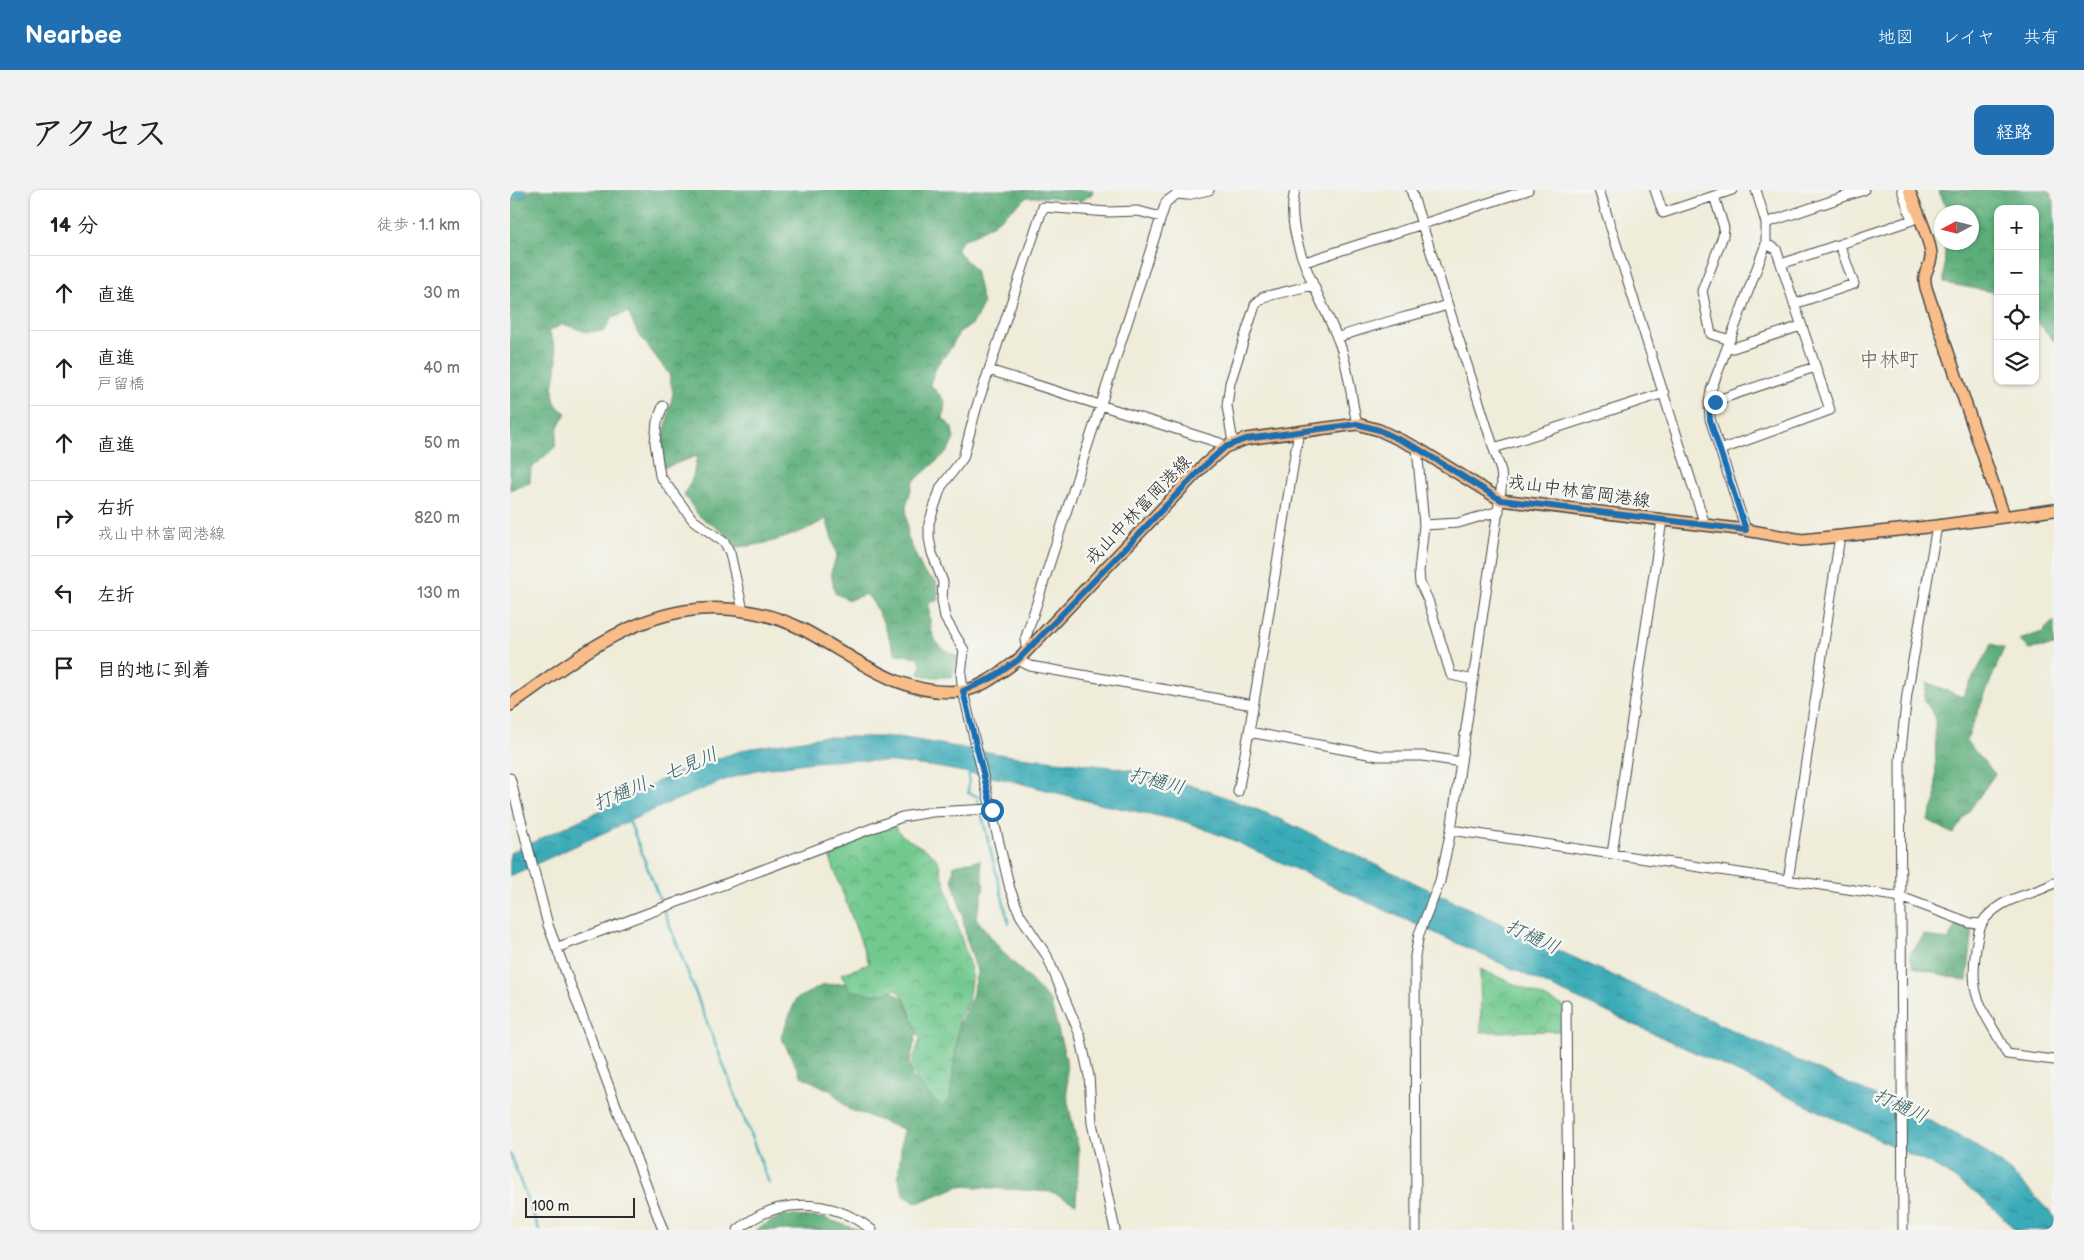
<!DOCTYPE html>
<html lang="ja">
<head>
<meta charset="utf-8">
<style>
  body { margin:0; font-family:"Balsamiq Sans","Klee One",sans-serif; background:#f2f2f2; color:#202124 }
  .controls { position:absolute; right:15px; top:15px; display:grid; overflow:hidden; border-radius:10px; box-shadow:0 1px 4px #0004 }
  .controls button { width:45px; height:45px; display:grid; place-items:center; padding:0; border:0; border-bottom:1px solid #e0e0e0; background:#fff; color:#202124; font:25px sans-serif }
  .compass { position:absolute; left:1424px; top:15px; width:45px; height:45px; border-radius:50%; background:#fff; box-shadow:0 1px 4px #0004; rotate:263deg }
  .scale { position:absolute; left:15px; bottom:12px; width:110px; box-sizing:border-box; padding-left:5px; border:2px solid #2b2b2b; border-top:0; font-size:14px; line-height:18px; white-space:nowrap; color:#2b2b2b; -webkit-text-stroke:4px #f6f6f2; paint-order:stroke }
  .stop { position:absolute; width:15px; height:15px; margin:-11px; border:4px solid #1f6fb2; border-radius:50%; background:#fff }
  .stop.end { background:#1f6fb2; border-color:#fff; box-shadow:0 1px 5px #0008 }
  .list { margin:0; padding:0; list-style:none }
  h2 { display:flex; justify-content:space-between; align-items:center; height:65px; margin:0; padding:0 20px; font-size:21px }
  h2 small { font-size:16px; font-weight:400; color:#757577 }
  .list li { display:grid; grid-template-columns:32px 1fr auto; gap:15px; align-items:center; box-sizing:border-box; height:75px; padding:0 20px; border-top:1px solid #e0e0e0 }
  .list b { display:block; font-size:19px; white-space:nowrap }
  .list p { margin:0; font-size:16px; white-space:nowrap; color:#757577 }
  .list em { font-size:16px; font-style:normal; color:#757577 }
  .icon { flex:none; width:28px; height:28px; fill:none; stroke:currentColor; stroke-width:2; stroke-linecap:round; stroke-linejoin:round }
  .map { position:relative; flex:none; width:1544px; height:1040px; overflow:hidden; border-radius:10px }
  header { display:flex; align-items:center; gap:30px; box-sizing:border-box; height:70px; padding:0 25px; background:#1f6fb2; color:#fff }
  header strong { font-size:24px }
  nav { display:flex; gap:28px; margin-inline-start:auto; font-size:18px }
  .intro { display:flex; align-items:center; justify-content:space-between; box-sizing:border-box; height:120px; padding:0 30px }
  h1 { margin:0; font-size:35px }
  .button { padding:12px 22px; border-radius:10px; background:#1f6fb2; color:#fff; font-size:18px; font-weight:700 }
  main { display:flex; gap:30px; padding:0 30px }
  aside { flex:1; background:#fff; border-radius:10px; box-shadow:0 1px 4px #0004 }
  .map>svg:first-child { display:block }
  .forest { fill:url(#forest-crowns); stroke:#446c52 }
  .park { fill:url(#park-crowns); stroke:#4e7a5c }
  .water { fill:url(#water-ripples); stroke:#326b71 }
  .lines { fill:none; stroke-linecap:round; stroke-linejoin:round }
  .stream { stroke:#3aabb7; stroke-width:2.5 }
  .minor-casing { stroke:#484845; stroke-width:11 }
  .major-casing { stroke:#484845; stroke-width:14 }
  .minor { stroke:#fff; stroke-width:9 }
  .major { stroke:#f8bd89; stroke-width:11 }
  .route { stroke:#1f6fb2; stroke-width:6 }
  .labels { text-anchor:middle; stroke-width:5; stroke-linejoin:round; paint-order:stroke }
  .street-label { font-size:18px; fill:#2b2b2b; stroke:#f6f6f2 }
  .water-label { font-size:19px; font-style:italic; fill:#315e63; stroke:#f6f6f2 }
  .quarter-label { font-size:20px; fill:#725a49; stroke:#f6f6f2 }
</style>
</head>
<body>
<header>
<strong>Nearbee</strong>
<nav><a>地図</a><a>レイヤ</a><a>共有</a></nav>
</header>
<div class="intro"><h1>アクセス</h1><a class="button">経路</a></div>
<main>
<aside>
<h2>14 分<small>徒歩 · 1.1 km</small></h2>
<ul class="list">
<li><svg class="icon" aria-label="ahead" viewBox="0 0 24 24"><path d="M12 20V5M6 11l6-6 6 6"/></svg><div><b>直進</b></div><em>30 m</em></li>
<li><svg class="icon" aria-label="ahead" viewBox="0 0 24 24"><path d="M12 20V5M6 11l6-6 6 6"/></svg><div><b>直進</b><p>戸留橋</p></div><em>40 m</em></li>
<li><svg class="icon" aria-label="ahead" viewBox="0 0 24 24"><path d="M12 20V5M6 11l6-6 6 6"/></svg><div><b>直進</b></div><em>50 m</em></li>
<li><svg class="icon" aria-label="right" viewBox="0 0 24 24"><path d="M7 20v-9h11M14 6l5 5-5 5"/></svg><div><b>右折</b><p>戎山中林富岡港線</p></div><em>820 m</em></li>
<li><svg class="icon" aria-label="left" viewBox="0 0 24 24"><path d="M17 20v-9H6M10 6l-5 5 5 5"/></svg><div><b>左折</b></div><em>130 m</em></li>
<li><svg class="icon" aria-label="arrive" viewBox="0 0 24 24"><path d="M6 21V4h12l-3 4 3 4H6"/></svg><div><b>目的地に到着</b></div></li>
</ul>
</aside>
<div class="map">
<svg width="1544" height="1040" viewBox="0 0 1544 1040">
  <defs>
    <pattern id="forest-crowns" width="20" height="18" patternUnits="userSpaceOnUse" patternTransform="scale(1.25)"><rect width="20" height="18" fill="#5cad79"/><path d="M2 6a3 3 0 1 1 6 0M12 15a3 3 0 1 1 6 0" fill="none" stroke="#4c8d63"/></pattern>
    <pattern id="park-crowns" width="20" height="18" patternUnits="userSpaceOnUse" patternTransform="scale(1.25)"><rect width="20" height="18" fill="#71c98e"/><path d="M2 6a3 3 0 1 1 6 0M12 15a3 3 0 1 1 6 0" fill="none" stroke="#5da374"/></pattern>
    <pattern id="water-ripples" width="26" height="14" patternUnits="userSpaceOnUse" patternTransform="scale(1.25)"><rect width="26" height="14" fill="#3aabb7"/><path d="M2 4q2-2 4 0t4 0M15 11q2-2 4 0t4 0" fill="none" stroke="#318b95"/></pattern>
  </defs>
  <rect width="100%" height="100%" fill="#f6f6f2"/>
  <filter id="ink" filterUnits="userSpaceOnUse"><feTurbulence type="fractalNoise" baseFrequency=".02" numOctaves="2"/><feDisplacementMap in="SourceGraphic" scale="10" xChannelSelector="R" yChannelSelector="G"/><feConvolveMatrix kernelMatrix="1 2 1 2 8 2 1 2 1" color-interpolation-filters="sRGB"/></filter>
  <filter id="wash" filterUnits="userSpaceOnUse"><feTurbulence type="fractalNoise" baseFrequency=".0096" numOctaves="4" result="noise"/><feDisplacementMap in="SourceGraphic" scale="20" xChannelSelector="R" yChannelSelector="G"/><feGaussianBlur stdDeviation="1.12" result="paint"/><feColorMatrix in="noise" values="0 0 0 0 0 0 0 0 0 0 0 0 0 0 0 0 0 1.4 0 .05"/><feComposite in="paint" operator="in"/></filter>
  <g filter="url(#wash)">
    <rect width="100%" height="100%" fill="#efecd9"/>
    <!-- forest -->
    <path class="forest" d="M21 0H583L582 4 571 11 541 7H517L485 33 461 47 453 49 447 60 465 80 473 114 463 134 449 142 441 158 427 175 420 194 435 211 433 228 442 238 444 249 437 262 403 292 396 317 398 348 414 383 426 391 429 410 419 413C420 440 420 457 448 466L442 487H419L409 484 411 473 408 467 386 464C376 444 371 419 356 404L339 410 325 403 321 382 327 365 316 329C288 345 259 355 227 357L213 342 189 326 174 305 183 287 187 266 153 278 151 260 163 203 159 184 127 142 118 122 102 128 94 141 76 142 53 134 39 141C42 149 46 159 47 167 48 190 33 209 56 223L48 237 45 257 21 279 20 293 0 300V10C11 11 14 8 21 0Z
      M1428 0H1538L1544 11V151L1525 129V19H1488V103L1434 93 1435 53 1462 52V22H1436V17Z
      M1544 430V456L1519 459 1509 450 1532 442Z
      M1482 454 1494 458 1456 551 1485 584 1443 644 1418 630 1426 609 1425 526 1414 510 1417 492 1452 507Z
      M470 670 474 697 466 728 493 762 540 810 556 869 558 913 569 961 566 1014 542 1002 450 996 407 1013 394 1006 388 988 393 939 338 919 321 901 291 886 271 847 286 809 313 795 335 793 382 801 394 809 407 841 399 876 402 887 427 906 440 901 450 832 462 807 467 781 456 748 452 723 442 689 444 675Z
      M1448 730 1463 739 1457 791 1403 777 1400 764 1414 745 1438 750Z
      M273 1025 314 1028 349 1040H245Z"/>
    <!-- park -->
    <path class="park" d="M384 635C393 653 416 654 428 671L462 783 458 812 449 829 440 909 432 917 412 898 400 879 410 849 396 811 387 799 367 805 340 800 331 784 359 774 317 660Z
      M970 779 1054 816V841L971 842Z"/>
    <!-- water -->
    <path class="water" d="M0 0H18C15 9 9 9 0 9Z
      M311 547H388L501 566 602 577 643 584 699 601 761 625 1026 750 1424 933 1469 957 1501 982 1544 1026V1040H1505C1482 1013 1452 992 1422 975L1201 870 720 649 673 631 589 614 498 590 426 577 384 572 344 570 303 572 246 580 215 590 152 616 0 686V663L106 613 162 584 236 559Z"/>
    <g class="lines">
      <!-- stream -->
      <path class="stream" d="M459 581 458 603 467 606 499 734
        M119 630 259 993
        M0 964 29 1040"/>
    </g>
  </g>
  <g filter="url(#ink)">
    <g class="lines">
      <defs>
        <path id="minor" d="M785 0C772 49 814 111 830 155 839 179 841 208 847 234
          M901 0 991 281 992 293 941 640 930 691 909 744 905 766 906 1040
          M1089 0 1195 335
          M1145 0 1153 23 1222 0
          M1204 6 1214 38 1213 46 1192 101 1201 144 1220 150
          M1256 33 1354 0
          M795 72 1018 0
          M1271 74 1402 30 1392 0
          M1284 114 1344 94 1330 55
          M827 148C863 134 901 127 937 115
          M1218 157 1223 158 1291 136
          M479 180 710 253 715 257
          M1199 213 1305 177
          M153 216 147 232 145 252 150 286 183 330 215 353 220 363 233 420
          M789 241 739 542 869 566H913L951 572
          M723 253 717 216 720 193 745 115 753 107 803 95
          M907 258 914 335 909 382 910 393 918 410 941 485 963 490
          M984 258 1154 203
          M1210 260 1320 220 1266 59 1256 54
          M914 335 948 333 989 321
          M1236 340 1200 229 1199 213 1201 200 1256 54V33L1246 0
          M517 461 515 450 656 12 667 4 677 5 699 0
          M508 470 520 476 743 515
          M0 588 38 735 153 1040
          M728 602 739 542
          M941 640 1391 707 1460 733 1470 734
          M1102 664 1152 330
          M1278 691 1330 346
          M1544 693C1528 703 1507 705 1491 715 1471 728 1469 736 1466 758 1458 813 1475 819 1497 864L1544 870
          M46 758 392 627 422 622 481 619
          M1056 814 1058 1040
          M228 1040C267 1006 321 1008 362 1040
          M605 1040 582 933 579 886 570 845 537 766 510 725 500 699 453 501 451 484 454 460 435 428 432 410 433 392 422 363 419 348V333L431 297 453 268 466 219 533 17 598 22 628 21 651 27
          M1393 1040 1390 570 1397 504 1427 336"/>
        <path id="major" d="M1399 0C1404 14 1423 55 1421 68 1419 81 1412 81 1416 98L1494 326
          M0 515C54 477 108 432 175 421 215 414 260 422 296 441 346 468 392 508 452 501 473 498 492 481 508 470L691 278 715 257 736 249 847 234 869 240 907 258 991 310 1236 340 1292 350 1427 336 1544 320"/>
      </defs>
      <!-- minor casing -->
      <use href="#minor" class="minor-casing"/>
      <!-- major casing -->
      <use href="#major" class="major-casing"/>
      <!-- minor -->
      <use href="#minor" class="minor"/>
      <!-- major -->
      <use href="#major" class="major"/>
    </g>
  </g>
  <g class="lines" filter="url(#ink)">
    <!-- route -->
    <path class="route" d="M482 620 453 501 482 488 508 470 692 278 715 257 736 249 847 234 869 240 907 258 991 310 1236 340 1200 230 1199 214 1205 212"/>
  </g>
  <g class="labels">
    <!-- street labels -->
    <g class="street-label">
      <text transform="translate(1069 301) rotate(8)" y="6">戎山中林富岡港線</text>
      <text transform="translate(628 320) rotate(-46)" y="6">戎山中林富岡港線</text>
    </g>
    <!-- water labels -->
    <g class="water-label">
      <text transform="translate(145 588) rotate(-23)" y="7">打樋川、七見川</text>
      <text transform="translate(647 590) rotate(15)" y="7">打樋川</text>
      <text transform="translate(1023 746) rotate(25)" y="7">打樋川</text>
      <text transform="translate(1391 915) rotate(25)" y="7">打樋川</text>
    </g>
    <!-- quarter labels -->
    <g class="quarter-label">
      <text x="1379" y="176">中林町</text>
    </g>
  </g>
</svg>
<div class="controls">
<button>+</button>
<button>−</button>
<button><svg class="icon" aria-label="locate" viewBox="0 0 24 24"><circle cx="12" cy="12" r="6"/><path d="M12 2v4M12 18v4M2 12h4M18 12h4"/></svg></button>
<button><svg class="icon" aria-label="layers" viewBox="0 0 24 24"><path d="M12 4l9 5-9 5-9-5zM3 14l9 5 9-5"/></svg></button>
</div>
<svg class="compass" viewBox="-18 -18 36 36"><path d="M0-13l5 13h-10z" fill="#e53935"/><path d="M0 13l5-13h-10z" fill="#757577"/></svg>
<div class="scale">100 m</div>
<div class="stop" style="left:482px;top:620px"></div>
<div class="stop end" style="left:1205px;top:212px"></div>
</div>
</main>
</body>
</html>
